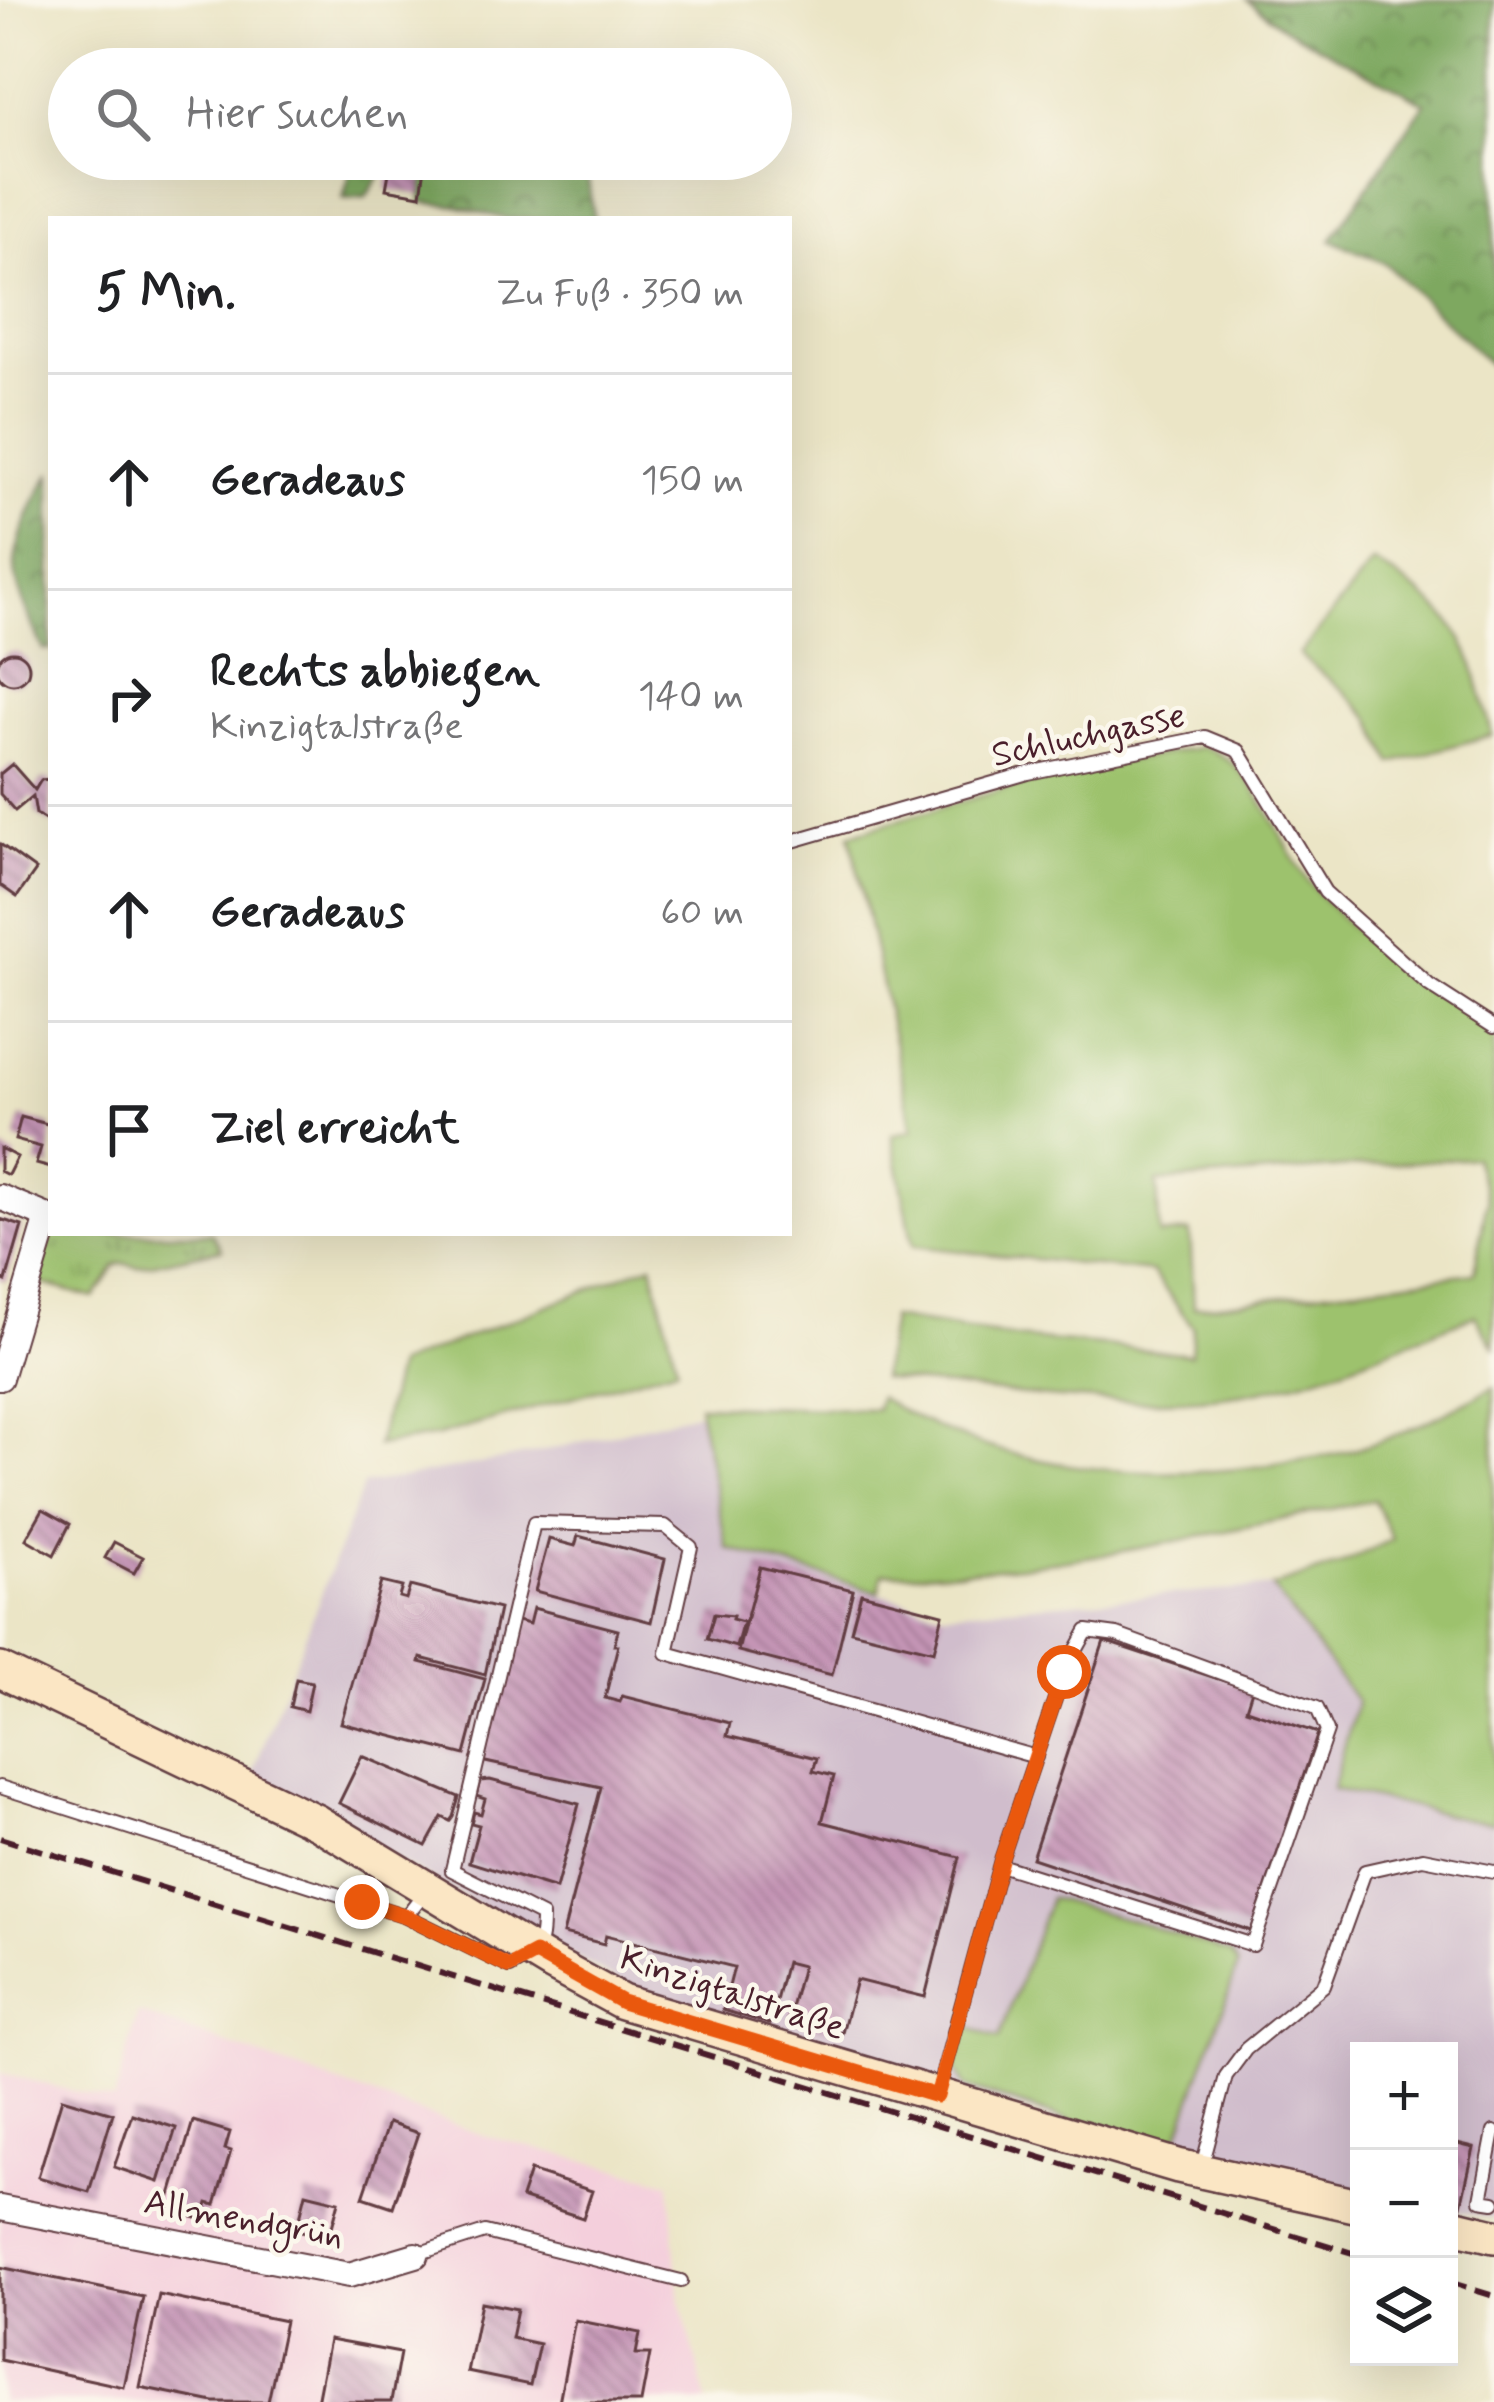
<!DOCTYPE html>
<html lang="de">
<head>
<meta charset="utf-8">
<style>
  body { margin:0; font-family:Mynerve,sans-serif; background:#f6f6f6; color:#202124 }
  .controls { position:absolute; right:36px; bottom:36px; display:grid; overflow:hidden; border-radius:0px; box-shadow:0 12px 48px #0002 }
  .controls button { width:108px; height:108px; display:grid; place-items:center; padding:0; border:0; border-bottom:3px solid #e0e0e0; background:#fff; color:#202124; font:60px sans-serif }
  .stop { position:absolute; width:36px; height:36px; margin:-27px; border:9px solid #ea580c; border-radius:50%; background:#fff }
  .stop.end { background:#ea580c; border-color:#fff; box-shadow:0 3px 12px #0008 }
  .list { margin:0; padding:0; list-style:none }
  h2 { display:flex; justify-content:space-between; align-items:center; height:156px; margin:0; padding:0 48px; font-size:51px }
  h2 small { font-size:39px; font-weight:400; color:#757577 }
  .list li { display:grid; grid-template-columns:78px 1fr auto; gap:36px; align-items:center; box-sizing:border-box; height:216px; padding:0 48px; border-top:3px solid #e0e0e0 }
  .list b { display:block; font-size:45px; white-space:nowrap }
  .list p { margin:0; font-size:39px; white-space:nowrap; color:#757577 }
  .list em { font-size:39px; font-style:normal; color:#757577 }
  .icon { flex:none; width:66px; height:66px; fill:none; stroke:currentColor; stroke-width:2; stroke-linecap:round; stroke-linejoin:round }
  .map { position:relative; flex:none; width:1494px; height:2402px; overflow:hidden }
  .search { position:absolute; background:#fff; box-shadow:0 12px 48px #0002; left:48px; top:48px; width:744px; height:132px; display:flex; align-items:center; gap:30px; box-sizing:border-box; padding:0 42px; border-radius:66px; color:#757577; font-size:45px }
  .panel { position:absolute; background:#fff; box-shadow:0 12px 48px #0002; left:48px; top:216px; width:744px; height:1020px; border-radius:0px }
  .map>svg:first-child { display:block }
  .built { fill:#f4cfdc }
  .industrial { fill:#d0bdcc }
  .grass { fill:#9dc26d; stroke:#74704c; stroke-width:3; fill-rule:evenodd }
  .forest { fill:url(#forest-crowns); stroke:#646446; stroke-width:3 }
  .park { fill:url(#park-tufts); stroke:#74704c; stroke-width:3 }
  .building { fill:url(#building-back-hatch) }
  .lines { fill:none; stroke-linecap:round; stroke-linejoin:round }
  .service-casing { stroke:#623d42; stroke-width:16 }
  .minor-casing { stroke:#623d42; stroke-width:28 }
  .secondary-casing { stroke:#623d42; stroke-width:38 }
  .service { stroke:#fff; stroke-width:12 }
  .minor { stroke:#fff; stroke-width:24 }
  .secondary { stroke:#fbe6c4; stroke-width:33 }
  .rail { stroke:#4a1f2b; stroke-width:6; stroke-dasharray:18 9; stroke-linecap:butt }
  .route { stroke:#ea580c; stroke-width:15 }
  .labels { text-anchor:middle; stroke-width:9; stroke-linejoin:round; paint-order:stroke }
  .street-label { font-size:36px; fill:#4a1f2b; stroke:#fbf7ec }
</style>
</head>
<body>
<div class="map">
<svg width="1494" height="2402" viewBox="0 0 1494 2402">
  <defs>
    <pattern id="forest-crowns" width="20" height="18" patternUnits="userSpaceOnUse" patternTransform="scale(3)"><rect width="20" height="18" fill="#7ea860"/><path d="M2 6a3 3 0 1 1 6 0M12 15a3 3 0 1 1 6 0" fill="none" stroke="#69884f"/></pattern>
    <pattern id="park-tufts" width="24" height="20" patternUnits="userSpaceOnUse" patternTransform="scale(3)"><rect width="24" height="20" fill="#9dc26d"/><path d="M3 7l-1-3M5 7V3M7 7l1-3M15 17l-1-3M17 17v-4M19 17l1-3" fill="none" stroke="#829d5a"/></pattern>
    <pattern id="building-back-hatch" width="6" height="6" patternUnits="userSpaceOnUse" patternTransform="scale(3)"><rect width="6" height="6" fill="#c595b6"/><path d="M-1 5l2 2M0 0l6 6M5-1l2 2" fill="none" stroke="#a27994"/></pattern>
  </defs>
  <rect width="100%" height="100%" fill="#fbf7ec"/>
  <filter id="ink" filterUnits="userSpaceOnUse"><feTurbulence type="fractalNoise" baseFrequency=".00833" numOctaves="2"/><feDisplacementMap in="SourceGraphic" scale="24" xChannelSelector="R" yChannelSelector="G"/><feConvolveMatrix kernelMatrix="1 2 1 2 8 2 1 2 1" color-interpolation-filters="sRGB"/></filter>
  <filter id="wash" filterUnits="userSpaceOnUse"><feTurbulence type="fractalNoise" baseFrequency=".004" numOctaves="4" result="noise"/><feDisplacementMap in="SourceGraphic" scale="48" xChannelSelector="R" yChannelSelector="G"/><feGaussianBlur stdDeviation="2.7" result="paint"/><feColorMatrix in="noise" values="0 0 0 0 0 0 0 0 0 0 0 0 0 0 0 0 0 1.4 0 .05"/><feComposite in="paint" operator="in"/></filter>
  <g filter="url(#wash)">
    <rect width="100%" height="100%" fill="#ebe5c6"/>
    <!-- built -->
    <path class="built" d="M138 2013 483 2135 670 2182 679 2294 707 2402H0V2073L114 2101Z"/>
    <!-- industrial -->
    <path class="industrial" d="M699 1412 728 1548 944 1612 1272 1587 1357 1702 1332 1789 1466 1819 1494 1822V2219L1449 2210V2051H1359V2192L1077 2127 622 1983 250 1780 363 1485 533 1454Z"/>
    <!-- grass -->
    <path class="grass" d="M1373 562C1464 619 1467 633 1492 735L1392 763 1371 718 1343 690 1299 655Z
      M1202 747C1254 759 1279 842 1308 881 1333 914 1371 945 1403 969 1432 992 1467 1008 1494 1033V1346L1475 1315C1394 1347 1309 1388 1221 1397 1108 1409 993 1392 881 1378L891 1318 1017 1338 1191 1354 1193 1327 1152 1272 913 1246 892 1135 913 1130 850 834 1063 772ZM1474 1157 1487 1200 1474 1273 1194 1307 1190 1232 1159 1235 1157 1182Z
      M652 1264 677 1367 438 1436 377 1446 397 1365Z
      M1494 1387V1822L1466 1819 1332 1789 1357 1702 1272 1587 1342 1564 1392 1539 1374 1500C1212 1533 1049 1576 883 1573L879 1592 727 1548 699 1412V1405L876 1409 879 1397C1003 1475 1165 1486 1306 1459 1324 1456 1343 1454 1360 1448 1407 1433 1451 1411 1494 1387Z
      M1050 1898 1141 1923 1230 1954 1238 1966 1172 2154 965 2087 955 2068 968 2027 999 2039Z"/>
    <!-- forest -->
    <path class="forest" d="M1247 0H1494V369L1385 263 1331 240 1425 103 1284 28Z
      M354 159H585L594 219H506L457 206 421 202 426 165 390 160 366 197 343 199Z
      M51 474V650H44C35 635 16 587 15 571 13 547 36 493 51 474Z"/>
    <!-- park -->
    <path class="park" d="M212 1233 222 1249 137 1267 123 1263 115 1266 94 1298 36 1282 49 1234Z"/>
    <g id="blocks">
      <!-- building -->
      <path class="building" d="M391 162 425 167 421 195 386 189Z
        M-3 668a16 16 0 1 1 32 0a16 16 0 1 1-32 0Z
        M12 764 35 790 41 780 51 779V824L36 814 33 796 15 811 0 794V774Z
        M0 844 36 870 17 897 0 885Z
        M21 1117 51 1125V1168L36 1164 41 1147 15 1140Z
        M0 1148 17 1157 8 1175 0 1171Z
        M0 1219 22 1226 6 1281 0 1279Z
        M43 1509 70 1524 54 1555 26 1539Z
        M578 1536 665 1559 651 1622 535 1591 549 1539 575 1546Z
        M114 1542 143 1557 134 1573 105 1558Z
        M760 1567 853 1590 832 1675 738 1651Z
        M381 1582 402 1587 399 1597 406 1599 410 1586 499 1609 485 1675 421 1658 420 1662 485 1679 465 1755 341 1723Z
        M861 1593 943 1614 934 1651 851 1631Z
        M533 1608 618 1630 614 1645H618L605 1698 620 1702 622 1696 730 1723 727 1736 817 1758 813 1771 834 1776 822 1822 960 1857 925 1997 856 1980 842 2033 788 2020 802 1966 786 1962 770 2024 723 2010 734 1967 606 1935 604 1944 563 1934 601 1787 481 1761 517 1621 529 1624Z
        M714 1614 733 1616 732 1619 743 1622 736 1647 707 1639Z
        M1104 1641 1252 1690 1246 1709 1318 1733 1251 1931 1032 1858Z
        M296 1679 312 1682 306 1711 290 1707Z
        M362 1756 459 1797 453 1817 450 1821 442 1817 426 1846 339 1803Z
        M490 1780 579 1804 556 1889 469 1862 479 1825 471 1823 474 1812 481 1814 485 1799 476 1796 480 1781Z
        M62 2098 113 2113 89 2192 38 2177Z
        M132 2114 176 2128 159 2182 114 2167Z
        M193 2121 230 2132 225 2149 231 2151 215 2205 208 2203 203 2220 167 2209Z
        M388 2123 418 2133 393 2207 363 2197Z
        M1449 2142 1474 2148 1461 2206 1449 2203Z
        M530 2171 592 2191 583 2218 521 2198Z
        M306 2193 339 2201 329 2238 297 2230Z
        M0 2267 143 2297 124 2387 0 2360Z
        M159 2295 285 2321 268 2402H214L140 2387Z
        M481 2302 517 2309 511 2338 539 2344 530 2385 467 2372Z
        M575 2320 640 2333 636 2354H650L641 2402H559Z
        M329 2340 400 2353 391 2402H317Z"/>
    </g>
  </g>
  <g filter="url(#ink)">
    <use href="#blocks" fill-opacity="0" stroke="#623d42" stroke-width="3"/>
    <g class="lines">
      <defs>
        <path id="service" d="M789 842 1028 773 1205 737 1239 751 1325 892 1429 985 1494 1027
          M0 1787 406 1916 424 1893
          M406 1916 510 1967C538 1951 542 1950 542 1916L452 1870 534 1523 665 1526 691 1547 667 1653 1036 1757
          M937 2095 1001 1860 1064 1672 1087 1631 1117 1635 1317 1708 1327 1731 1253 1945 1000 1865
          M1494 2132 1481 2200 1494 2202
          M1201 2170 1226 2076 1246 2049 1324 1985 1365 1871 1423 1858 1494 1872
          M417 2254 485 2232 681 2281"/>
        <path id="minor" d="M0 1197 48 1217 0 1378
          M0 2208 349 2275 416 2255"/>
        <path id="secondary" d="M0 1670 317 1822 552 1964 622 2002 1178 2166 1359 2206
          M1449 2225 1494 2236"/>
      </defs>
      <!-- service casing -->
      <use href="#service" class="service-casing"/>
      <!-- minor casing -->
      <use href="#minor" class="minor-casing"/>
      <!-- secondary casing -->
      <use href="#secondary" class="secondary-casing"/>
      <!-- service -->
      <use href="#service" class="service"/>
      <!-- minor -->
      <use href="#minor" class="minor"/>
      <!-- secondary -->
      <use href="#secondary" class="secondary"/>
      <!-- rail -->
      <path class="rail" d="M0 1838 1359 2255
        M1449 2282 1494 2296"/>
    </g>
  </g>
  <g class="lines" filter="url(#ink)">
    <!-- route -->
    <path class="route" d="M362 1902 406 1916 509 1967 535 1953 622 2002 937 2096 1001 1860 1064 1672"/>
  </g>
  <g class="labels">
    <!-- street labels -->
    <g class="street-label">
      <text transform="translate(1088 733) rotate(-12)" y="13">Schluchgasse</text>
      <text transform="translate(733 1991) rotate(18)" y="13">Kinzigtalstraße</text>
      <text transform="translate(244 2217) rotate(10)" y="13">Allmendgrün</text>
    </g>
  </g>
</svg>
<div class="controls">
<button>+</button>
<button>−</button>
<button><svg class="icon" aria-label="layers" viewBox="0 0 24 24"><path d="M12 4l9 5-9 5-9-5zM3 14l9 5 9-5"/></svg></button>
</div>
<div class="stop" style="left:1064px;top:1672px"></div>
<div class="stop end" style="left:362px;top:1902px"></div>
<div class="search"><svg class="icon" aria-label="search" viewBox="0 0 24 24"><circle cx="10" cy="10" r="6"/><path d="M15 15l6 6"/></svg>Hier suchen</div>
<section class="panel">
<h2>5 Min.<small>Zu Fuß · 350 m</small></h2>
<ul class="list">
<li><svg class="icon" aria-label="ahead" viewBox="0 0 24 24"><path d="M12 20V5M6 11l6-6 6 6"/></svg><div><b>Geradeaus</b></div><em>150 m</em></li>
<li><svg class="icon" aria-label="right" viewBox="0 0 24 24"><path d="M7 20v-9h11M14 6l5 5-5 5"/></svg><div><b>Rechts abbiegen</b><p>Kinzigtalstraße</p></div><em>140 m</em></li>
<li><svg class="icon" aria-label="ahead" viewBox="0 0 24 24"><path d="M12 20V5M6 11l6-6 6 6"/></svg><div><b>Geradeaus</b></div><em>60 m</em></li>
<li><svg class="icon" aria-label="arrive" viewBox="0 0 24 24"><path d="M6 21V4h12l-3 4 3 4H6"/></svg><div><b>Ziel erreicht</b></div></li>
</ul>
</section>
</div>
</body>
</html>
